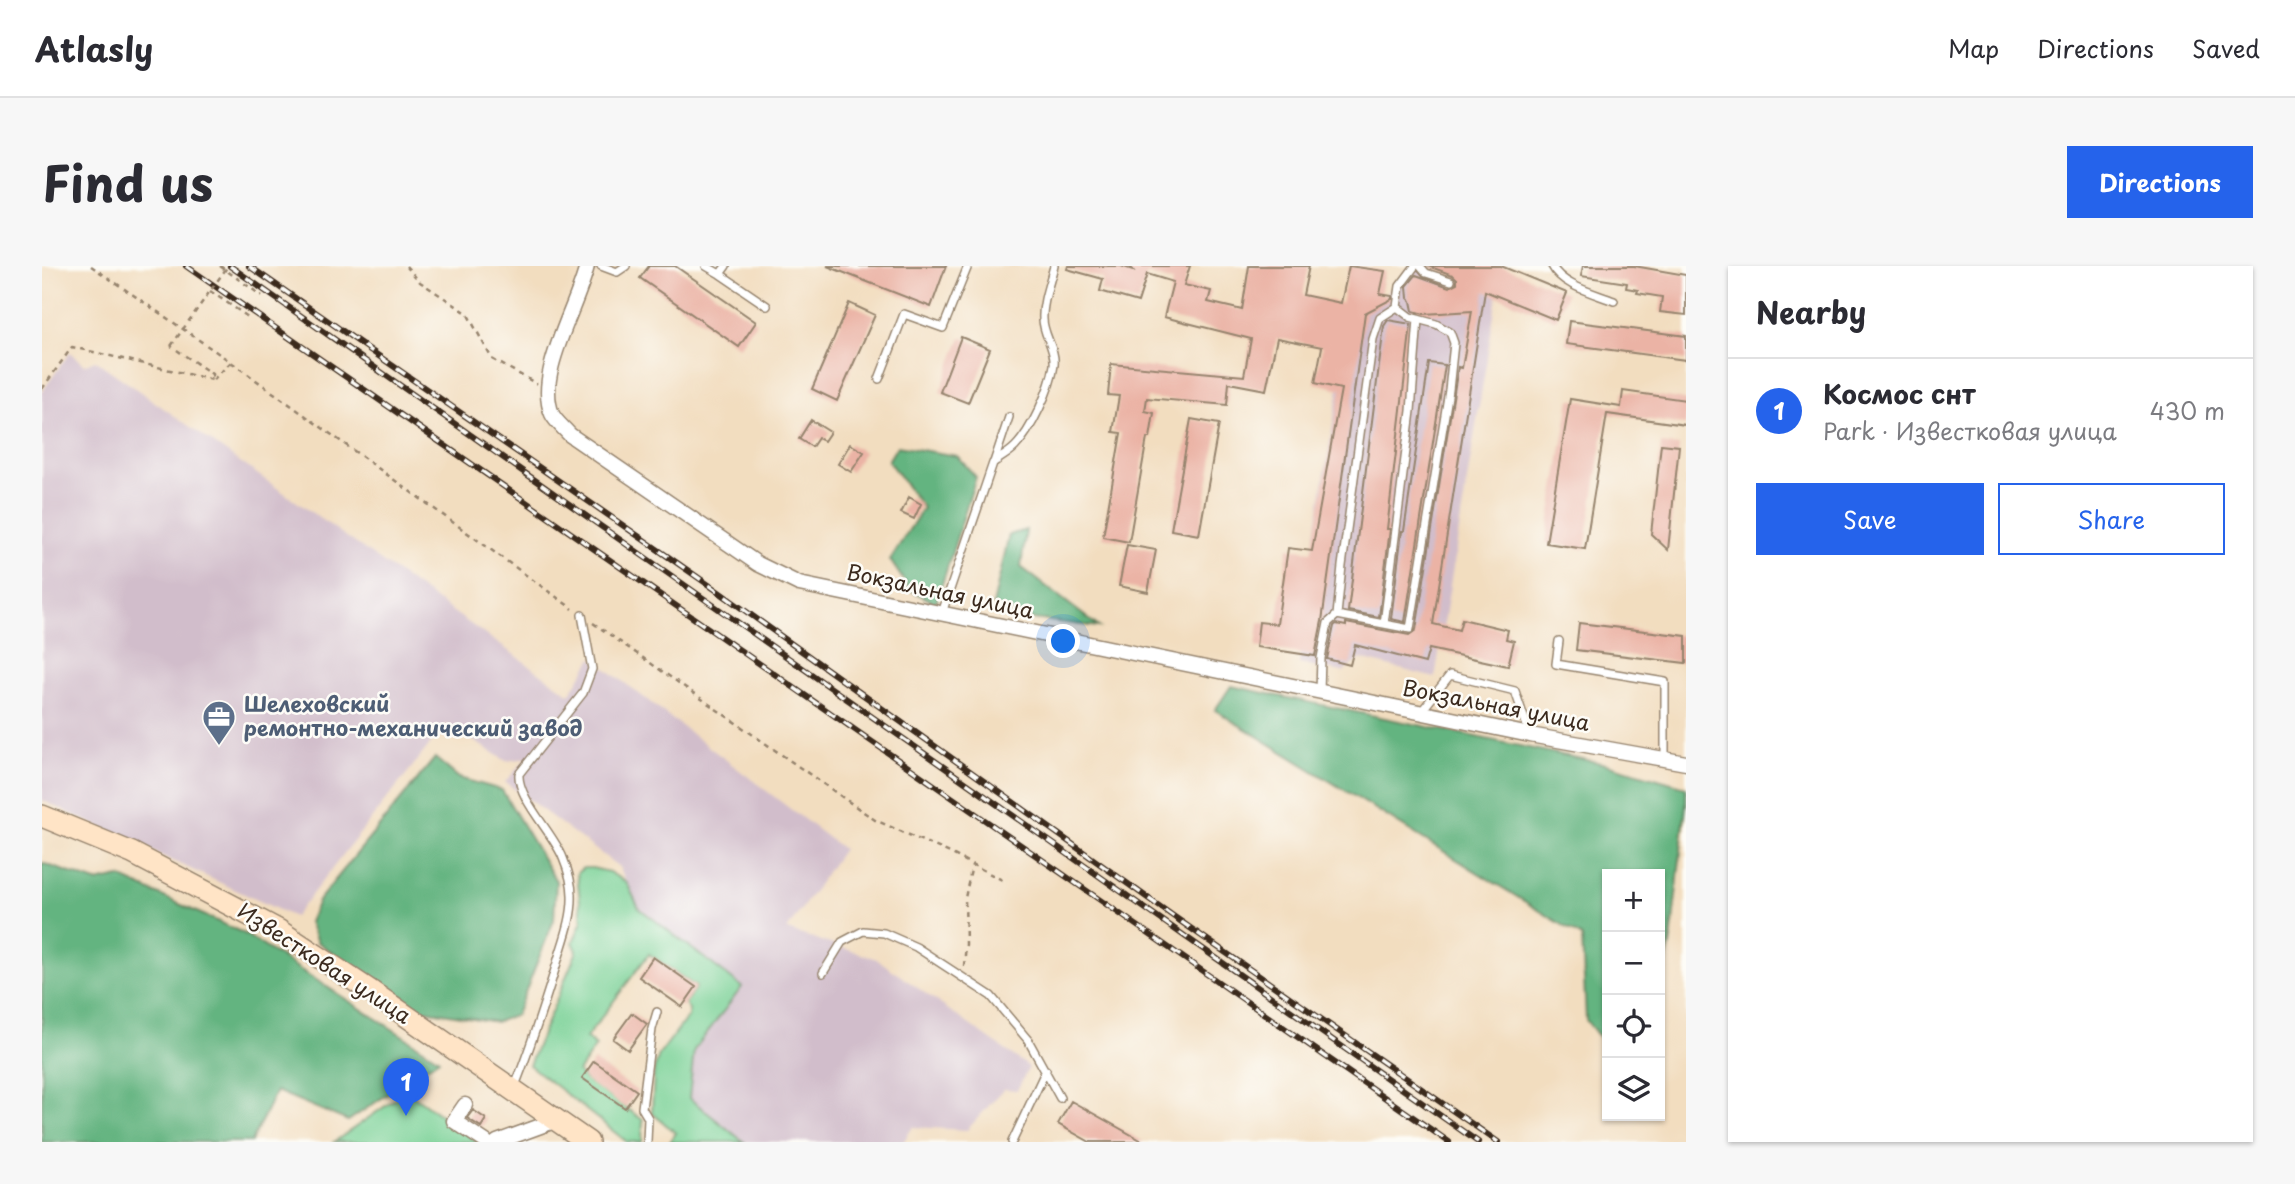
<!DOCTYPE html>
<html lang="en">
<head>
<meta charset="utf-8">
<style>
  body { margin:0; font-family:"Playpen Sans",sans-serif; background:#f7f7f7; color:#2b2b33 }
  .controls { position:absolute; right:21px; bottom:21px; display:grid; overflow:hidden; border-radius:0px; box-shadow:0 2px 5px #0004 }
  .controls button { width:63px; height:63px; display:grid; place-items:center; padding:0; border:0; border-bottom:2px solid #e1e1e2; background:#fff; color:#2b2b33; font:35px sans-serif }
  .you { position:absolute; left:1022px; top:376px; width:24px; height:24px; margin:-18px; border:5px solid #fff; border-radius:50%; background:#1a73e8; box-shadow:0 0 0 10px #1a73e833 }
  .badge { display:grid; place-items:center; width:46px; height:46px; border-radius:50%; background:#2563eb; color:#fff; font-size:23px; font-weight:700 }
  .pin { position:absolute; translate:-50% -58px; filter:drop-shadow(0 2px 4px #0008) }
  .pin::after { content:''; position:absolute; top:37px; width:24px; height:21px; background:inherit; clip-path:polygon(0 0,100% 0,50% 100%) }
  .list { margin:0; padding:0; list-style:none }
  h2 { display:flex; justify-content:space-between; align-items:center; height:91px; margin:0; padding:0 28px; font-size:30px }
  h2 small { font-size:23px; font-weight:400; color:#7c7c81 }
  .list li { display:grid; grid-template-columns:46px 1fr auto; gap:21px; align-items:center; box-sizing:border-box; height:105px; padding:0 28px; border-top:2px solid #e1e1e2 }
  .list b { display:block; font-size:26px; white-space:nowrap }
  .list p { margin:0; font-size:23px; white-space:nowrap; color:#7c7c81 }
  .list em { font-size:23px; font-style:normal; color:#7c7c81 }
  .actions { display:flex; gap:14px; padding:21px 28px }
  .actions a { flex:1; padding:16px 0; border:2px solid #2563eb; border-radius:0px; text-align:center; font-size:24px; color:#2563eb }
  .actions .main { background:#2563eb; color:#fff }
  .icon { flex:none; width:38px; height:38px; fill:none; stroke:currentColor; stroke-width:2; stroke-linecap:round; stroke-linejoin:round }
  .map { position:relative; flex:none; width:1644px; height:876px; overflow:hidden; border-radius:0px }
  header { display:flex; align-items:center; gap:42px; box-sizing:border-box; height:98px; padding:0 35px; background:#fff; border-bottom:2px solid #e1e1e2 }
  header strong { font-size:33px }
  nav { display:flex; gap:38px; margin-inline-start:auto; font-size:24px }
  .intro { display:flex; align-items:center; justify-content:space-between; box-sizing:border-box; height:168px; padding:0 42px }
  h1 { margin:0; font-size:49px }
  .button { padding:18px 32px; border-radius:0px; background:#2563eb; color:#fff; font-size:24px; font-weight:700 }
  main { display:flex; gap:42px; padding:0 42px }
  aside { flex:1; background:#fff; border-radius:0px; box-shadow:0 2px 5px #0004 }
  .map>svg:first-child { display:block }
  .industrial { fill:#d1bdcb }
  .green { fill:#7bd298; stroke:#5b7e5b; stroke-width:2 }
  .forest { fill:#64b480; stroke:#506f4f; stroke-width:2 }
  .building { fill:#ebb3a5 }
  .lines { fill:none; stroke-linecap:round; stroke-linejoin:round }
  .service-casing { stroke:#96846e; stroke-width:10 }
  .minor-casing { stroke:#96846e; stroke-width:17 }
  .secondary-casing { stroke:#96846e; stroke-width:24 }
  .path { stroke:#96846e; stroke-width:2.5; stroke-dasharray:5 5; stroke-linecap:butt }
  .service { stroke:#fff; stroke-width:7 }
  .minor { stroke:#fff; stroke-width:14 }
  .secondary { stroke:#ffe4c6; stroke-width:21 }
  .rail-casing { stroke:#3b2a1e; stroke-width:6 }
  .rail { stroke:#fdfcf7; stroke-width:3.5; stroke-dasharray:10; stroke-linecap:butt }
  .path-bridge { stroke:#96846e; stroke-width:2.5; stroke-dasharray:5 5; stroke-linecap:butt }
  .labels { text-anchor:middle; stroke-width:5; stroke-linejoin:round; paint-order:stroke }
  .street-label { font-size:21px; fill:#3b2a1e; stroke:#fdfcf7 }
  .service-label { font-size:21px; font-weight:bold; fill:#4e5e75; stroke:#fdfcf7; text-anchor:start }
</style>
</head>
<body>
<header>
<strong>Atlasly</strong>
<nav><a>Map</a><a>Directions</a><a>Saved</a></nav>
</header>
<div class="intro"><h1>Find us</h1><a class="button">Directions</a></div>
<main>
<div class="map">
<svg width="1644" height="876" viewBox="0 0 1644 876">
  <rect width="100%" height="100%" fill="#fdfcf7"/>
  <filter id="ink" filterUnits="userSpaceOnUse"><feTurbulence type="fractalNoise" baseFrequency=".0143" numOctaves="2"/><feDisplacementMap in="SourceGraphic" scale="14" xChannelSelector="R" yChannelSelector="G"/><feConvolveMatrix kernelMatrix="1 2 1 2 8 2 1 2 1" color-interpolation-filters="sRGB"/></filter>
  <filter id="wash" filterUnits="userSpaceOnUse"><feTurbulence type="fractalNoise" baseFrequency=".00686" numOctaves="4" result="noise"/><feDisplacementMap in="SourceGraphic" scale="28" xChannelSelector="R" yChannelSelector="G"/><feGaussianBlur stdDeviation="1.57" result="paint"/><feColorMatrix in="noise" values="0 0 0 0 0 0 0 0 0 0 0 0 0 0 0 0 0 1.4 0 .05"/><feComposite in="paint" operator="in"/></filter>
  <g filter="url(#wash)">
    <rect width="100%" height="100%" fill="#f2ddbf"/>
    <!-- industrial -->
    <path class="industrial" d="M1369 0 1385 2 1455 30 1393 412 1319 393 1301 406 1257 398 1270 285 1297 122 1322 48 1353 19Z
      M28 86 42 99 53 94 528 428 550 392 801 583 745 664 835 693 987 801 975 824 962 823 925 864 871 861 861 876H702L647 832 652 784 700 721 597 642 577 601 463 516 485 492 464 495 404 458 252 651 0 534V126Z"/>
    <!-- green -->
    <path class="green" d="M541 602H550L567 606 585 617 597 642 700 721 652 784 647 832 702 876H628L634 867 610 847 612 804 617 789 646 750 647 744 643 737 654 721 607 688 544 772 554 780 536 806 541 812 601 854 600 876H585L487 799 535 685 531 676 540 655 535 607Z
      M365 825 436 876H292Z"/>
    <!-- forest -->
    <path class="forest" d="M855 180 915 190 934 211 894 337 868 324 848 294 881 242 846 195Z
      M984 264 979 301 1057 361 991 353 951 339 967 269Z
      M1189 420 1564 498 1644 521V539L1629 674 1618 722V608H1565V781L1544 754 1540 671 1173 444Z
      M393 492 417 512 460 524 514 615 512 654 474 749 454 756 371 742 275 676 267 656 276 635Z
      M0 597 54 616 78 611 201 667 397 793 306 855 234 825 209 876H0Z"/>
    <g id="blocks">
      <!-- building -->
      <path class="building" d="M607 0H633L714 56 697 81 598 12Z
        M785 0H904L889 41Z
        M1026 0H1079L1091 4 1088 0H1148L1142 19 1169 25 1166 36 1200 44 1207 0H1267L1261 29 1299 37 1307 0 1343 5 1338 28 1350 30V33L1323 47 1280 355 1273 390 1214 381 1217 356 1235 358 1246 282 1270 285 1299 123 1273 117 1280 81 1235 72 1224 124 1187 117 1185 139 1105 132 1103 145 1112 147 1108 172H1105L1087 276 1061 271 1079 167 1071 166 1077 130 1066 129 1069 98 1202 110 1209 73 1122 51 1131 16 1105 8 1096 36 1058 25 1061 13 1025 3Z
        M1386 0H1459L1525 27 1514 54 1443 25 1391 358 1417 364 1420 353 1466 364 1464 373 1472 375 1466 400 1387 383 1383 397 1313 379 1308 399 1285 393 1292 360 1294 358 1304 360V357L1367 369 1374 364 1416 101 1420 102 1430 45 1382 48 1371 45 1369 35 1366 32 1365 20 1374 9 1407 21 1415 17V13L1411 9Z
        M1541 0H1592L1644 9V49L1618 46 1620 31 1595 27 1596 24 1584 22 1585 17 1539 10Z
        M807 37 833 49 795 135 770 123Z
        M1346 54 1369 58 1345 263H1348L1337 351 1306 345 1342 60Z
        M1527 55 1644 70V94L1524 78Z
        M919 71 948 83 926 137 898 126Z
        M1387 97 1403 99 1363 356 1349 353 1360 265H1362Z
        M1581 125 1644 134V159L1565 148 1543 283 1504 277 1528 133 1579 141Z
        M1149 153 1177 158 1157 269 1129 264Z
        M769 154 788 166 782 175 776 172 770 181 757 173Z
        M808 178 822 186 809 206 796 198Z
        M1619 178 1637 180 1626 284 1609 268Z
        M867 231 879 238 872 253 859 247Z
        M1085 279 1114 284 1106 326 1077 320Z
        M1537 357 1644 370V397L1534 384Z
        M611 691 654 721 640 741 597 711Z
        M590 747 605 758 586 784 571 773Z
        M552 795 595 825 583 842 540 812Z
        M1029 835 1102 876H1048L1016 858Z
        M431 844 444 853 439 861 425 852Z"/>
    </g>
  </g>
  <g filter="url(#ink)">
    <use href="#blocks" fill-opacity="0" stroke="#96846e" stroke-width="2"/>
    <g class="lines">
      <defs>
        <path id="service" d="M559 0 575 6 584 0
          M664 0 678 8 684 0
          M1378 0 1384 7 1409 15
          M1510 0C1520 20 1552 27 1572 35
          M678 8 725 40
          M1355 41 1368 51 1394 58 1408 66 1412 77 1407 124 1368 363 1295 349 1300 300 1331 73 1338 52 1355 41 1358 20 1373 0
          M837 113 862 48 901 62 926 0
          M952 196 967 151
          M900 347 951 197C958 192 967 187 973 181 989 165 1009 122 1012 99 1014 83 1001 69 1001 53 1000 36 1008 16 1012 0
          M1342 358 1369 145 1376 53
          M1517 375 1514 398 1623 416V492
          M1278 426 1279 392 1286 357 1295 349
          M1379 446 1408 409 1473 425 1488 469
          M781 707 800 676 821 665 842 667 874 681 949 730 986 774 1018 832
          M473 820C489 780 502 739 515 697 521 676 531 652 530 629 530 617 526 604 521 592 512 568 475 532 477 508L541 427 550 403 540 349
          M605 876 606 852 600 842 610 763 615 746
          M970 876 1004 804"/>
        <path id="minor" d="M545 0C535 42 493 108 510 148 513 155 523 163 528 169L716 298 757 318 1488 469 1644 497
          M423 839 412 855 444 876
          M455 876 515 854"/>
        <path id="secondary" d="M0 550 90 587 236 664 330 726 546 876"/>
      </defs>
      <!-- service casing -->
      <use href="#service" class="service-casing"/>
      <!-- minor casing -->
      <use href="#minor" class="minor-casing"/>
      <!-- secondary casing -->
      <use href="#secondary" class="secondary-casing"/>
      <!-- path -->
      <path class="path" d="M49 0 189 96 531 343
        M178 0 220 30
        M364 0 378 16 425 47 450 93 495 118
        M168 25 206 51
        M171 114 189 96
        M0 123 30 81 171 114 170 108 129 80
        M551 357 833 554 908 587 962 615
        M922 700 924 678 923 632 930 599"/>
      <!-- service -->
      <use href="#service" class="service"/>
      <!-- minor -->
      <use href="#minor" class="minor"/>
      <!-- secondary -->
      <use href="#secondary" class="secondary"/>
      <defs>
        <path id="rail" d="M144 0 1407 876
          M188 0 1436 876
          M207 0 677 326 1131 650 1456 876"/>
      </defs>
      <!-- rail casing -->
      <use href="#rail" class="rail-casing"/>
      <!-- rail -->
      <use href="#rail" class="rail"/>
      <!-- path-bridge -->
      <path class="path-bridge" d="M129 80 186 0"/>
    </g>
  </g>
  <!-- icons -->
  <defs>
    <symbol id="office-pin" viewBox="-11 -11 22 30"><path d="M0 17L-7.5 6A9.5 9.5 0 1 1 7.5 6Z" fill="#5c6f8a" stroke="#fdfcf7"/><path d="M-6-3h4V-5.5h4V-3h4V5H-6ZM-1-4.5V-3h2v-1.5ZM-6 0V1H6V0Z" fill="#fff"/></symbol>
  </defs>
  <g fill-rule="evenodd">
    <use href="#office-pin" x="158" y="432" width="38" height="52"/>
  </g>
  <g class="labels">
    <!-- street labels -->
    <g class="street-label">
      <text transform="translate(898 326) rotate(12)" y="7">Вокзальная улица</text>
      <text transform="translate(1454 440) rotate(11)" y="7">Вокзальная улица</text>
      <text transform="translate(282 698) rotate(33)" y="7">Известковая улица</text>
    </g>
    <!-- service labels -->
    <g class="service-label">
      <text x="202" y="446">Шелеховский<tspan x="202" dy="24">ремонтно-механический завод</tspan></text>
    </g>
  </g>
</svg>
<div class="controls">
<button>+</button>
<button>−</button>
<button><svg class="icon" aria-label="locate" viewBox="0 0 24 24"><circle cx="12" cy="12" r="6"/><path d="M12 2v4M12 18v4M2 12h4M18 12h4"/></svg></button>
<button><svg class="icon" aria-label="layers" viewBox="0 0 24 24"><path d="M12 4l9 5-9 5-9-5zM3 14l9 5 9-5"/></svg></button>
</div>
<div class="you"></div>
<div class="pin badge" style="left:364px;top:850px">1</div>
</div>
<aside>
<h2>Nearby<small></small></h2>
<ul class="list">
<li><span class="badge">1</span><div><b>Космос снт</b><p>Park · Известковая улица</p></div><em>430 m</em></li>
</ul>
<div class="actions"><a class="main">Save</a><a>Share</a></div>
</aside>
</main>
</body>
</html>
